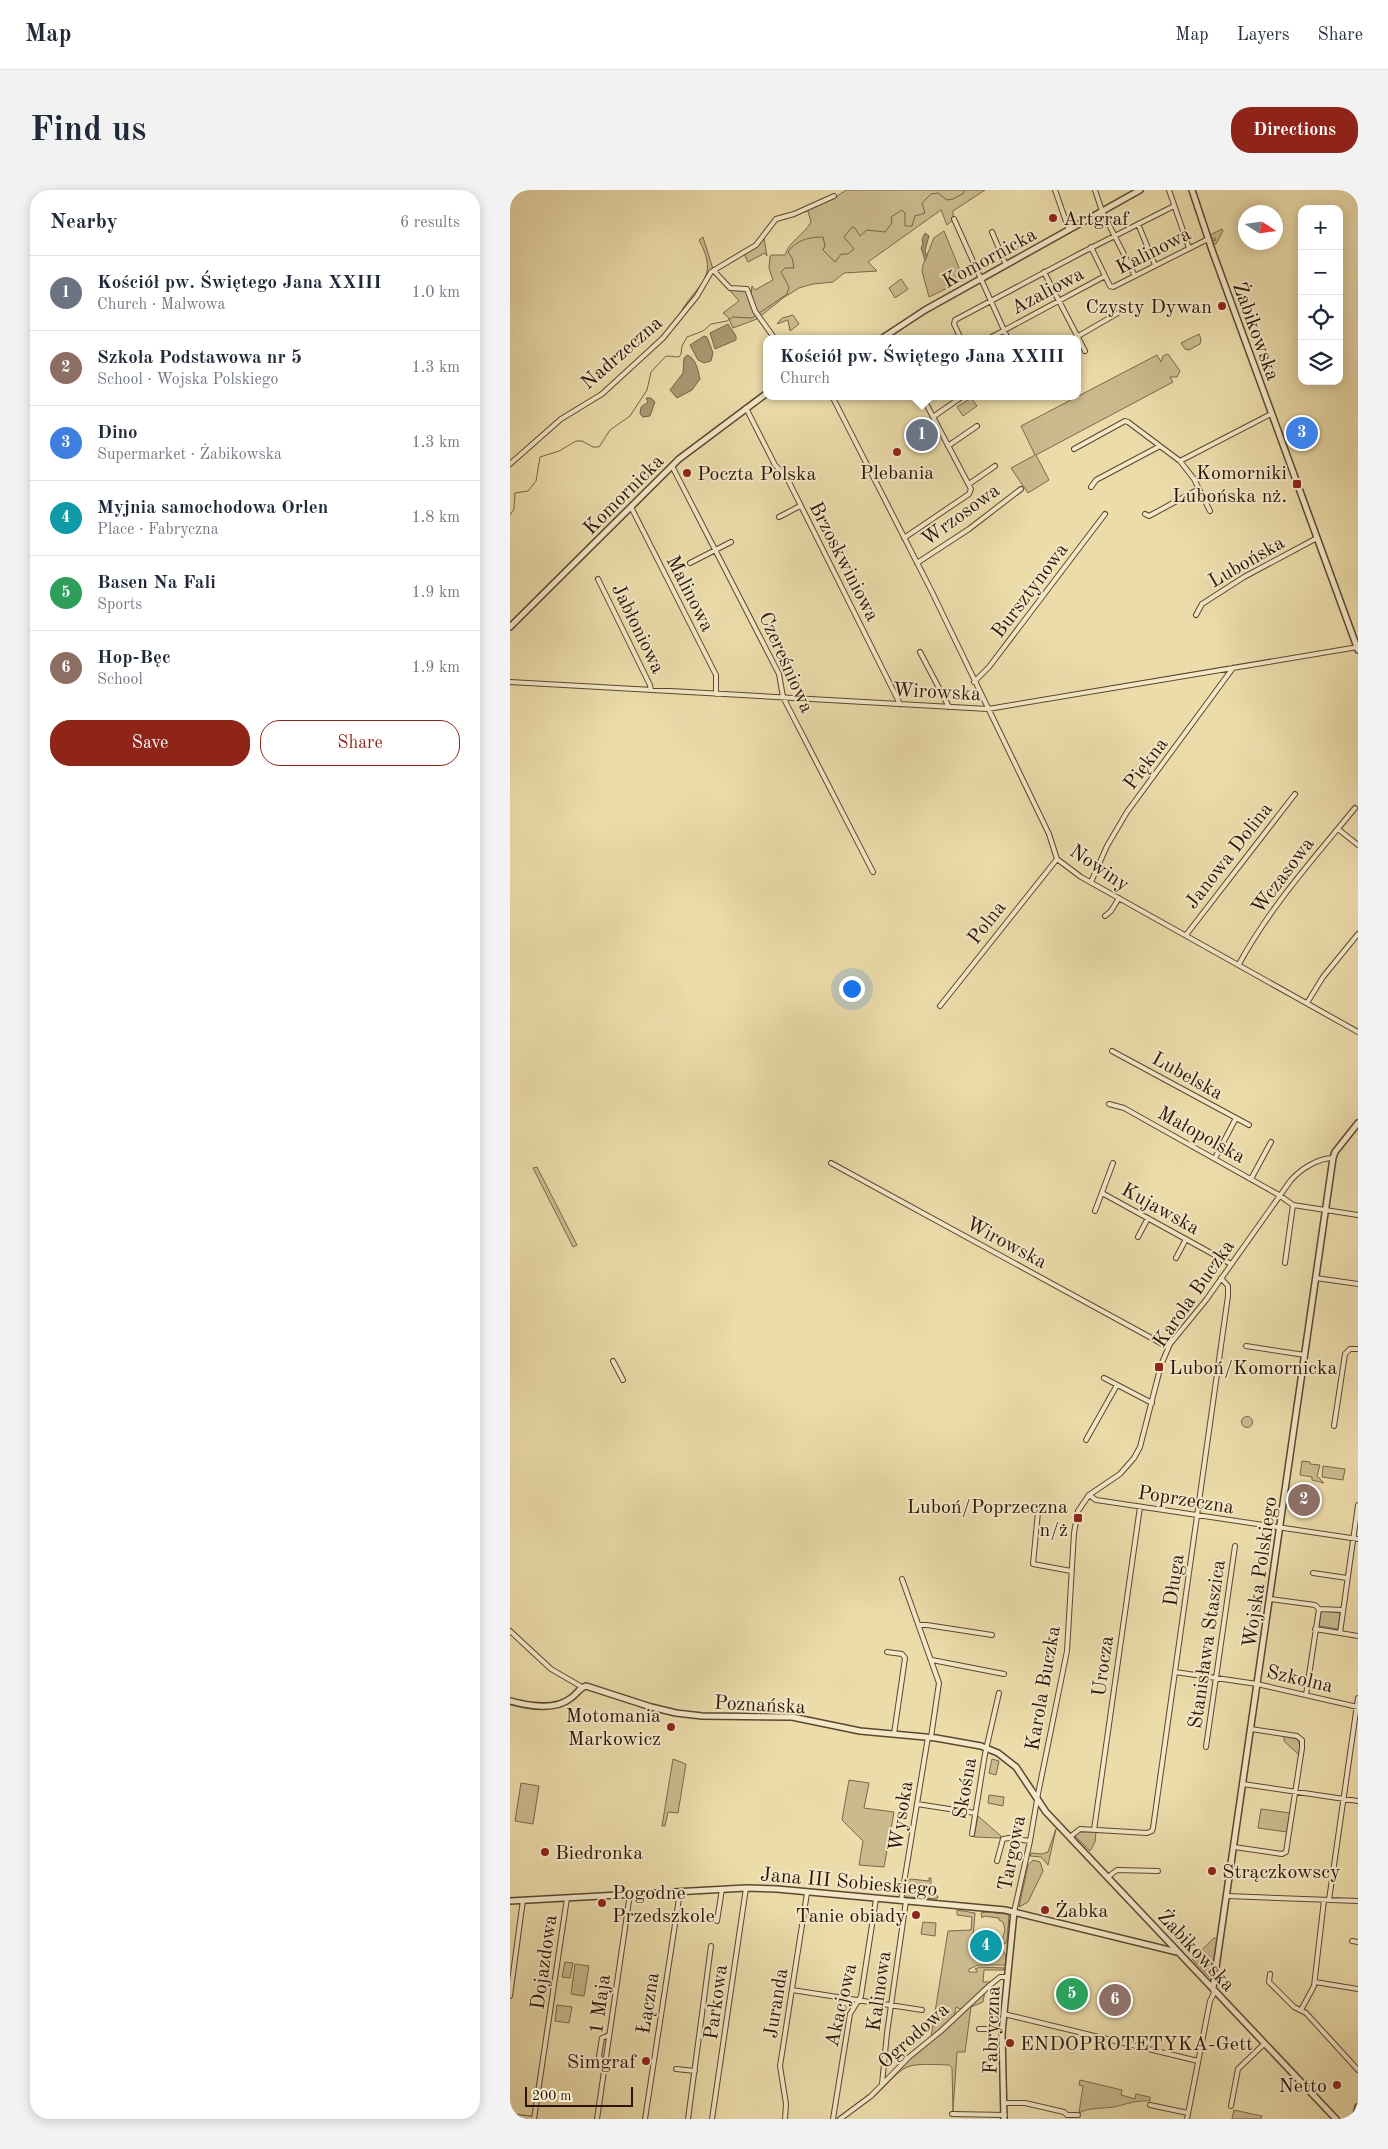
<!DOCTYPE html>
<html lang="en">
<head>
<meta charset="utf-8">
<style>
  body { margin:0; font-family:"Old Standard TT",serif; background:#f2f2f3; color:#1f2937 }
  .controls { position:absolute; right:15px; top:15px; display:grid; overflow:hidden; border-radius:10px; box-shadow:0 2px 12px #0003 }
  .controls button { width:45px; height:45px; display:grid; place-items:center; padding:0; border:0; border-bottom:1px solid #e0e1e3; background:#fff; color:#1f2937; font:25px sans-serif }
  .compass { position:absolute; left:728px; top:15px; width:45px; height:45px; border-radius:50%; background:#fff; box-shadow:0 2px 12px #0003; rotate:102deg }
  .scale { position:absolute; left:15px; bottom:12px; width:108px; box-sizing:border-box; padding-left:5px; border:2px solid #2a1506; border-top:0; font-size:14px; line-height:18px; white-space:nowrap; color:#2a1506; -webkit-text-stroke:4px #f3e8c8; paint-order:stroke }
  .you { position:absolute; left:341px; top:798px; width:18px; height:18px; margin:-12px; border:4px solid #fff; border-radius:50%; background:#1a73e8; box-shadow:0 0 0 8px #1a73e833 }
  .badge { display:grid; place-items:center; width:32px; height:32px; border-radius:50%; background:#8f2418; color:#fff; font-size:16px; font-weight:700 }
  .pin { position:absolute; translate:-50% -50%; border:2px solid #fff; box-shadow:0 1px 5px #0006 }
  .popup { position:absolute; left:253px; top:145px; width:318px; height:65px; box-sizing:border-box; display:grid; place-content:center; border-radius:10px; background:#fff; filter:drop-shadow(0 1px 4px #0005); font-size:16px; white-space:nowrap; color:#747a83 }
  .popup b { font-size:19px; color:#1f2937 }
  .popup::after { content:''; position:absolute; left:50%; top:100%; margin-left:-10px; border:10px solid transparent; border-top-color:#fff }
  .list { margin:0; padding:0; list-style:none }
  h2 { display:flex; justify-content:space-between; align-items:center; height:65px; margin:0; padding:0 20px; font-size:21px }
  h2 small { font-size:16px; font-weight:400; color:#747a83 }
  .list li { display:grid; grid-template-columns:32px 1fr auto; gap:15px; align-items:center; box-sizing:border-box; height:75px; padding:0 20px; border-top:1px solid #e0e1e3 }
  .list b { display:block; font-size:19px; white-space:nowrap }
  .list p { margin:0; font-size:16px; white-space:nowrap; color:#747a83 }
  .list em { font-size:16px; font-style:normal; color:#747a83 }
  .actions { display:flex; gap:10px; padding:15px 20px }
  .actions a { flex:1; padding:11px 0; border:1px solid #8f2418; border-radius:20px; text-align:center; font-size:18px; color:#8f2418 }
  .actions .main { background:#8f2418; color:#fff }
  .icon { flex:none; width:28px; height:28px; fill:none; stroke:currentColor; stroke-width:2; stroke-linecap:round; stroke-linejoin:round }
  .map { position:relative; flex:none; width:848px; height:1929px; overflow:hidden; border-radius:20px }
  header { display:flex; align-items:center; gap:30px; box-sizing:border-box; height:70px; padding:0 25px; background:#fff; border-bottom:1px solid #e0e1e3 }
  header strong { font-size:24px }
  nav { display:flex; gap:28px; margin-inline-start:auto; font-size:18px }
  .intro { display:flex; align-items:center; justify-content:space-between; box-sizing:border-box; height:120px; padding:0 30px }
  h1 { margin:0; font-size:35px }
  .button { padding:12px 22px; border-radius:20px; background:#8f2418; color:#fff; font-size:18px; font-weight:700 }
  main { display:flex; gap:30px; padding:0 30px }
  aside { flex:1; background:#fff; border-radius:20px; box-shadow:0 2px 12px #0003 }
  .map>svg:first-child { display:block }
  .green { fill:#cbba8e; stroke:#7a684a }
  .water { fill:#aa9872; stroke:#776447 }
  .lines { fill:none; stroke-linecap:round; stroke-linejoin:round }
  .stream { stroke:#776447; stroke-width:1 }
  .minor-casing { stroke:#5a472f; stroke-width:6 }
  .tertiary-casing { stroke:#5a472f; stroke-width:8 }
  .minor { stroke:#f3e8c8; stroke-width:4 }
  .tertiary { stroke:#f3e8c8; stroke-width:5 }
  .poi-dot { fill:#8f2418; stroke:#f3e8c8; stroke-width:2 }
  .labels { text-anchor:middle; stroke-width:4; stroke-linejoin:round; paint-order:stroke }
  .poi-label { font-size:20px; fill:#2a1506; stroke:#f3e8c8; text-anchor:start }
  .street-label { font-size:20px; fill:#2a1506; stroke:#f3e8c8 }
</style>
</head>
<body>
<header>
<strong>Map</strong>
<nav><a>Map</a><a>Layers</a><a>Share</a></nav>
</header>
<div class="intro"><h1>Find us</h1><a class="button">Directions</a></div>
<main>
<aside>
<h2>Nearby<small>6 results</small></h2>
<ul class="list">
<li><span class="badge" style="background:#6b7280">1</span><div><b>Kościół pw. Świętego Jana XXIII</b><p>Church · Malwowa</p></div><em>1.0 km</em></li>
<li><span class="badge" style="background:#8d6e63">2</span><div><b>Szkoła Podstawowa nr 5</b><p>School · Wojska Polskiego</p></div><em>1.3 km</em></li>
<li><span class="badge" style="background:#3f7fe0">3</span><div><b>Dino</b><p>Supermarket · Żabikowska</p></div><em>1.3 km</em></li>
<li><span class="badge" style="background:#0f9aa8">4</span><div><b>Myjnia samochodowa Orlen</b><p>Place · Fabryczna</p></div><em>1.8 km</em></li>
<li><span class="badge" style="background:#2e9e5b">5</span><div><b>Basen Na Fali</b><p>Sports</p></div><em>1.9 km</em></li>
<li><span class="badge" style="background:#8d6e63">6</span><div><b>Hop-Bęc</b><p>School</p></div><em>1.9 km</em></li>
</ul>
<div class="actions"><a class="main">Save</a><a>Share</a></div>
</aside>
<div class="map">
<svg width="848" height="1929" viewBox="0 0 848 1929">
  <rect width="100%" height="100%" fill="#ecdcaa"/>
  <filter id="stains"><feTurbulence type="fractalNoise" baseFrequency=".004" numOctaves="4"/><feColorMatrix values="0 0 0 0 .2 0 0 0 0 .09 0 0 0 0 .02 0 0 0 .5 -.17"/></filter>
  <radialGradient id="worn" r=".72"><stop offset=".6" stop-color="#630" stop-opacity="0"/><stop offset="1" stop-color="#630" stop-opacity=".3"/></radialGradient>
  <!-- green -->
  <path class="green" d="M336 0H475L443 21V30L437 35 431 20 358 72 367 81 334 83 323 92 303 94 289 98 273 108 247 129 223 138 218 127 213 123 229 111 216 96 223 100H237L240 114 242 96 245 100 263 90 259 78 260 67 261 65H275C279 51 294 45 301 32L298 21 284 25 326 7Z
    M712 39 713 41 706 54H703L701 51 706 50 705 48 701 50 700 45Z
    M434 41 454 90 419 107 412 81 413 75 424 48Z
    M193 47 203 79 189 101 170 124C185 94 211 90 189 50Z
    M254 48 257 66 255 63 238 72 234 64Z
    M391 89 398 99 385 108 379 98Z
    M283 125 289 134 280 141 278 130 267 134 272 128Z
    M689 144 691 149 690 154 679 160 675 159 671 153Z
    M658 164 670 181 667 187H660L663 192 526 265 539 290 518 303 501 278 525 265 511 236 647 165 651 172 653 166Z
    M461 208 467 216 453 226 447 217Z
    M27 977 67 1055 63 1057 23 978Z
    M731.5 1232a5.5 5.5 0 1 1 11 0a5.5 5.5 0 1 1-11 0Z
    M792 1271 800 1272V1274L810 1275 807 1286 814 1293 802 1290V1287L790 1285Z
    M813 1276 835 1279 833 1290 812 1287Z
    M814 1421 830 1423 828 1439 809 1436 811 1422Z
    M774 1546 787 1549 790 1555 789 1565 774 1551Z
    M163 1569 176 1574 168 1623 158 1622 155 1636H152Z
    M482 1569 489 1571 486 1585 479 1583Z
    M339 1590 359 1593 354 1618 384 1622 374 1677 349 1675 353 1651 332 1630Z
    M11 1593 29 1596 23 1634 5 1631Z
    M479 1605 494 1607 493 1616 478 1613Z
    M751 1619 780 1623 777 1642 748 1638Z
    M468 1626 491 1646 490 1648 464 1647Z
    M546 1639 538 1675 531 1667 520 1666 521 1663 532 1664 538 1662Z
    M569 1642H586L585 1652 580 1661 564 1645Z
    M523 1670 530 1672 533 1681 518 1712 509 1717 518 1675Z
    M419 1688H421V1705L428 1706 427 1709 396 1707 397 1691 401 1689 419 1691Z
    M447 1720 465 1723 463 1749 465 1751H462L461 1755H465L461 1759 460 1763 469 1770 479 1771 483 1768 485 1763 493 1761 496 1766 495 1775H469L459 1779V1782H467V1780L465 1779 470 1777 495 1778 494 1780H474L473 1792H481L454 1818 450 1819 446 1817 444 1827 421 1847 438 1741 461 1740 462 1727 447 1725Z
    M476 1722 497 1724 499 1726 497 1750 495 1754 492 1752 495 1739 493 1732 489 1730V1728L474 1726 472 1728 471 1723Z
    M413 1732 426 1733 425 1746 411 1744Z
    M704 1748 708 1749 703 1784 699 1787 682 1769Z
    M55 1772 63 1773 60 1788 52 1787Z
    M65 1774 79 1776 74 1806 61 1804Z
    M475 1801 473 1812 461 1817 455 1862H447L443 1921 442 1878 439 1875C389 1873 398 1874 364 1907L399 1869 431 1844Z
    M47 1815 62 1817 59 1833 45 1831Z
    M570 1890 612 1900 611 1905 625 1909 626 1904 640 1907V1911C626 1910 617 1914 604 1917 593 1919 579 1917 569 1923L573 1896 569 1895Z
    M724 1920 752 1926 751 1929H722Z"/>
  <!-- water -->
  <path class="water" d="M415 43 419 46 415 60 417 67 415 70 411 58 413 54 412 49Z
    M218 134 226 146V150L205 159 200 143Z
    M194 146 197 147 203 163 201 171 194 173 188 170 180 155Z
    M177 165C186 168 188 180 190 189L182 200 167 208 160 200 173 183 174 168Z
    M136 208H141L145 212 140 226 133 227 130 224 131 217 138 212Z"/>
  <g class="lines">
    <!-- stream -->
    <path class="stream" d="M0 325 4 319 5 303 18 301 26 291 30 267 49 261 66 251H72L83 257H89L100 240 120 226 137 200 141 182 156 166 169 167 171 164 172 156 177 147 193 141 201 134 217 131 223 127 242 128 277 104 279 97 271 82 275 78H284L282 68 278 62C286 50 299 47 313 47L315 56 313 60 325 72 331 64H338L344 59 334 47 342 37 345 38 350 46 357 40 375 42 382 33 381 27 392 20 395 23V36H402L405 26 415 23 412 13 421 4 428 3 437 10 443 9 454 3V0"/>
    <defs>
      <path id="minor" d="M545 0 559 40
        M585 0 592 21 625 86
        M659 0 679 58
        M444 29 498 149
        M628 34 645 75
        M482 42 496 75
        M581 57 600 96 603 97 698 49
        M204 81 220 98 237 99 245 121 265 149
        M534 82 575 161
        M451 149 444 134 445 130 571 63 664 16
        M478 149 595 86
        M563 149 608 123
        M322 206 421 400 539 644 547 669 571 687 848 842
        M236 218 265 275 276 286 390 514
        M423 227 453 206
        M438 256 467 236
        M564 259 615 231 618 232 670 271 684 289 700 321
        M670 271 761 224
        M0 274 51 229 92 204 153 148 187 106 201 82 246 55 266 29 284 24 324 6
        M162 276 269 484 273 507 363 682
        M459 294 485 276
        M581 297 586 290 650 256
        M121 317 206 485V504
        M635 324 639 326 689 299
        M269 327 290 316
        M394 348 459 304 461 299 412 206
        M180 373 221 352
        M407 373 459 339 511 299
        M88 389 140 495 141 500
        M686 425 692 414 734 387 807 348
        M410 462 439 517
        M0 492 478 519 848 457
        M464 492 479 477 595 324
        M828 639 848 655
        M581 692 597 656 617 622 723 478
        M595 726 601 721 609 708
        M676 745 785 604
        M729 774C760 717 804 668 845 618
        M797 813 813 787 848 744
        M430 816 547 669
        M602 861 739 935
        M599 914 614 918 769 1005 783 1015 848 1025
        M705 968 726 928
        M321 973 658 1157
        M741 989 761 952
        M592 1003 721 1074
        M585 1021 603 973
        M628 1047 638 1028
        M666 1068 676 1049
        M775 1073 783 1015
        M806 1088 848 1094
        M736 1156 795 1165
        M103 1171 113 1190
        M594 1188 642 1213
        M824 1236 835 1164 840 1159H848
        M576 1250 607 1195
        M579 1305 586 1310 593 1311 848 1349
        M528 1322 523 1374 561 1381
        M803 1383 837 1388
        M392 1389 429 1493 421 1547
        M760 1409 805 1415 809 1419
        M809 1419 833 1420
        M409 1435H417L482 1445
        M805 1439 830 1443 848 1315
        M0 1441 41 1479 72 1497
        M830 1443 848 1446
        M377 1462 392 1464 395 1468 384 1544
        M422 1470 494 1484
        M665 1482 747 1494 848 1517
        M796 1505 809 1419
        M696 1557 725 1356
        M733 1594 848 1611
        M407 1614 465 1623
        M584 1640 630 1317
        M462 1644 475 1564 489 1503
        M560 1647 570 1639 637 1643 642 1641 643 1638 718 1106V1096L711 1088
        M724 1657 772 1664 776 1662 792 1558V1550L787 1546 741 1539
        M487 1671 493 1649 499 1648 520 1651
        M598 1687 607 1680 648 1681
        M717 1706 848 1711
        M819 1710 848 1508
        M391 1711 418 1547
        M504 1722 520 1651 528 1604 557 1461 564 1343 568 1321 579 1305 610 1284 624 1268 630 1257 651 1175 660 1154 696 1110 781 990C791 979 808 968 823 968
        M207 1731 212 1699
        M842 1751 848 1752
        M760 1784 759 1792 784 1817 796 1823 848 1880
        M805 1792 848 1799
        M282 1800 412 1820
        M0 1806 13 1710
        M791 1820 804 1796 814 1710
        M494 1824 688 1871
        M469 1839H493
        M96 1871 91 1870 89 1866 92 1848 99 1845
        M166 1879 185 1881
        M372 1894 377 1843 396 1711
        M495 1913H515L554 1922 557 1925H568
        M640 1915 678 1923
        M721 1916 728 1879 754 1854
        M442 1924 495 1925
        M0 1926 22 1929
        M24 1929 57 1708
        M87 1929 120 1704
        M135 1929 170 1702
        M178 1929 201 1756
        M202 1929 236 1698
        M275 1929 276 1914 270 1876 297 1703
        M323 1929 340 1824 351 1806 366 1709
        M330 1929 361 1906 399 1867 431 1841 479 1796 490 1787H497
        M677 1929 700 1811 704 1803 703 1799"/>
      <path id="tertiary" d="M682 0 702 60 848 460
        M371 149 415 120 630 0
        M0 437 169 269 257 203
        M0 1511C19 1516 45 1521 61 1508 67 1504 69 1498 76 1496L141 1517 166 1523 192 1526 282 1527 350 1541 426 1548 471 1556 488 1563 506 1577 536 1622 826 1929
        M0 1711 236 1698 267 1699 495 1720 667 1762
        M703 1798 823 968 825 962 848 933
        M494 1929 492 1843 504 1722
        M845 1929 848 1917"/>
    </defs>
    <!-- minor casing -->
    <use href="#minor" class="minor-casing"/>
    <!-- tertiary casing -->
    <use href="#tertiary" class="tertiary-casing"/>
    <!-- minor -->
    <use href="#minor" class="minor"/>
    <!-- tertiary -->
    <use href="#tertiary" class="tertiary"/>
  </g>
  <!-- markers -->
  <g class="poi-dot">
    <circle cx="543" cy="28" r="5"/>
    <circle cx="712" cy="116" r="5"/>
    <circle cx="387" cy="262" r="5"/>
    <circle cx="177" cy="283" r="5"/>
    <rect x="782" y="289" width="10" height="10" rx="2.5"/>
    <rect x="644" y="1172" width="10" height="10" rx="2.5"/>
    <rect x="563" y="1323" width="10" height="10" rx="2.5"/>
    <circle cx="161" cy="1537" r="5"/>
    <circle cx="35" cy="1662" r="5"/>
    <circle cx="702" cy="1681" r="5"/>
    <circle cx="92" cy="1713" r="5"/>
    <circle cx="535" cy="1720" r="5"/>
    <circle cx="406" cy="1725" r="5"/>
    <circle cx="500" cy="1853" r="5"/>
    <circle cx="136" cy="1871" r="5"/>
    <circle cx="827" cy="1895" r="5"/>
  </g>
  <g class="labels">
    <!-- poi labels -->
    <g class="poi-label">
      <text x="553" y="35">Artgraf</text>
      <text x="702" y="123" text-anchor="end">Czysty Dywan</text>
      <text x="387" y="289" text-anchor="middle">Plebania</text>
      <text x="777" y="289" text-anchor="end">Komorniki<tspan x="777" dy="23">Lubońska nż.</tspan></text>
      <text x="187" y="290">Poczta Polska</text>
      <text x="659" y="1184">Luboń/Komornicka</text>
      <text x="558" y="1323" text-anchor="end">Luboń/Poprzeczna<tspan x="558" dy="23">n/ż</tspan></text>
      <text x="151" y="1532" text-anchor="end">Motomania<tspan x="151" dy="23">Markowicz</tspan></text>
      <text x="45" y="1669">Biedronka</text>
      <text x="712" y="1688">Strączkowscy</text>
      <text x="102" y="1709">Pogodne<tspan x="102" dy="23">Przedszkole</tspan></text>
      <text x="545" y="1727">Żabka</text>
      <text x="396" y="1732" text-anchor="end">Tanie obiady</text>
      <text x="510" y="1860">ENDOPROTETYKA-Gett</text>
      <text x="126" y="1878" text-anchor="end">Simgraf</text>
      <text x="817" y="1902" text-anchor="end">Netto</text>
    </g>
    <!-- street labels -->
    <g class="street-label">
      <text transform="translate(643 60) rotate(-27)" y="7">Kalinowa</text>
      <text transform="translate(479 67) rotate(-29)" y="7">Komornicka</text>
      <text transform="translate(537 100) rotate(-28)" y="7">Azaliowa</text>
      <text transform="translate(747 141) rotate(70)" y="7">Żabikowska</text>
      <text transform="translate(111 162) rotate(-41)" y="7">Nadrzeczna</text>
      <text transform="translate(113 304) rotate(-45)" y="7">Komornicka</text>
      <text transform="translate(450 324) rotate(-36)" y="7">Wrzosowa</text>
      <text transform="translate(335 371) rotate(63)" y="7">Brzoskwiniowa</text>
      <text transform="translate(736 371) rotate(-30)" y="7">Lubońska</text>
      <text transform="translate(519 400) rotate(-53)" y="7">Bursztynowa</text>
      <text transform="translate(181 403) rotate(63)" y="7">Malinowa</text>
      <text transform="translate(129 438) rotate(64)" y="7">Jabłoniowa</text>
      <text transform="translate(277 472) rotate(66)" y="7">Czereśniowa</text>
      <text transform="translate(427 501) rotate(3)" y="7">Wirowska</text>
      <text transform="translate(635 573) rotate(-53)" y="7">Piękna</text>
      <text transform="translate(718 665) rotate(-52)" y="7">Janowa Dolina</text>
      <text transform="translate(590 677) rotate(34)" y="7">Nowiny</text>
      <text transform="translate(772 685) rotate(-53)" y="7">Wczasowa</text>
      <text transform="translate(476 732) rotate(-52)" y="7">Polna</text>
      <text transform="translate(678 885) rotate(29)" y="7">Lubelska</text>
      <text transform="translate(692 944) rotate(29)" y="7">Małopolska</text>
      <text transform="translate(651 1018) rotate(29)" y="7">Kujawska</text>
      <text transform="translate(497 1052) rotate(28)" y="7">Wirowska</text>
      <text transform="translate(683 1103) rotate(-55)" y="7">Karola Buczka</text>
      <text transform="translate(676 1309) rotate(9)" y="7">Poprzeczna</text>
      <text transform="translate(749 1382) rotate(-82)" y="7">Wojska Polskiego</text>
      <text transform="translate(663 1390) rotate(-82)" y="7">Długa</text>
      <text transform="translate(696 1454) rotate(-82)" y="7">Stanisława Staszica</text>
      <text transform="translate(592 1476) rotate(-82)" y="7">Urocza</text>
      <text transform="translate(790 1488) rotate(13)" y="7">Szkolna</text>
      <text transform="translate(532 1498) rotate(-80)" y="7">Karola Buczka</text>
      <text transform="translate(250 1514) rotate(3)" y="7">Poznańska</text>
      <text transform="translate(454 1598) rotate(-80)" y="7">Skośna</text>
      <text transform="translate(390 1626) rotate(-81)" y="7">Wysoka</text>
      <text transform="translate(501 1663) rotate(-79)" y="7">Targowa</text>
      <text transform="translate(339 1691) rotate(5)" y="7">Jana III Sobieskiego</text>
      <text transform="translate(687 1760) rotate(47)" y="7">Żabikowska</text>
      <text transform="translate(33 1772) rotate(-82)" y="7">Dojazdowa</text>
      <text transform="translate(368 1801) rotate(-82)" y="7">Kalinowa</text>
      <text transform="translate(205 1812) rotate(-82)" y="7">Parkowa</text>
      <text transform="translate(137 1813) rotate(-81)" y="7">Łączna</text>
      <text transform="translate(265 1813) rotate(-81)" y="7">Juranda</text>
      <text transform="translate(89 1814) rotate(-82)" y="7">1 Maja</text>
      <text transform="translate(330 1815) rotate(-77)" y="7">Akacjowa</text>
      <text transform="translate(481 1840) rotate(-88)" y="7">Fabryczna</text>
      <text transform="translate(403 1845) rotate(-42)" y="7">Ogrodowa</text>
    </g>
  </g>
  <rect width="100%" height="100%" filter="url(#stains)"/>
  <rect width="100%" height="100%" fill="url(#worn)"/>
</svg>
<div class="controls">
<button>+</button>
<button>−</button>
<button><svg class="icon" aria-label="locate" viewBox="0 0 24 24"><circle cx="12" cy="12" r="6"/><path d="M12 2v4M12 18v4M2 12h4M18 12h4"/></svg></button>
<button><svg class="icon" aria-label="layers" viewBox="0 0 24 24"><path d="M12 4l9 5-9 5-9-5zM3 14l9 5 9-5"/></svg></button>
</div>
<svg class="compass" viewBox="-18 -18 36 36"><path d="M0-13l5 13h-10z" fill="#e53935"/><path d="M0 13l5-13h-10z" fill="#747a83"/></svg>
<div class="scale">200 m</div>
<div class="you"></div>
<div class="pin badge" style="left:412px;top:245px;background:#6b7280">1</div>
<div class="popup"><b>Kościół pw. Świętego Jana XXIII</b>Church</div>
<div class="pin badge" style="left:794px;top:1310px;background:#8d6e63">2</div>
<div class="pin badge" style="left:792px;top:243px;background:#3f7fe0">3</div>
<div class="pin badge" style="left:476px;top:1756px;background:#0f9aa8">4</div>
<div class="pin badge" style="left:562px;top:1804px;background:#2e9e5b">5</div>
<div class="pin badge" style="left:605px;top:1810px;background:#8d6e63">6</div>
</div>
</main>
</body>
</html>
